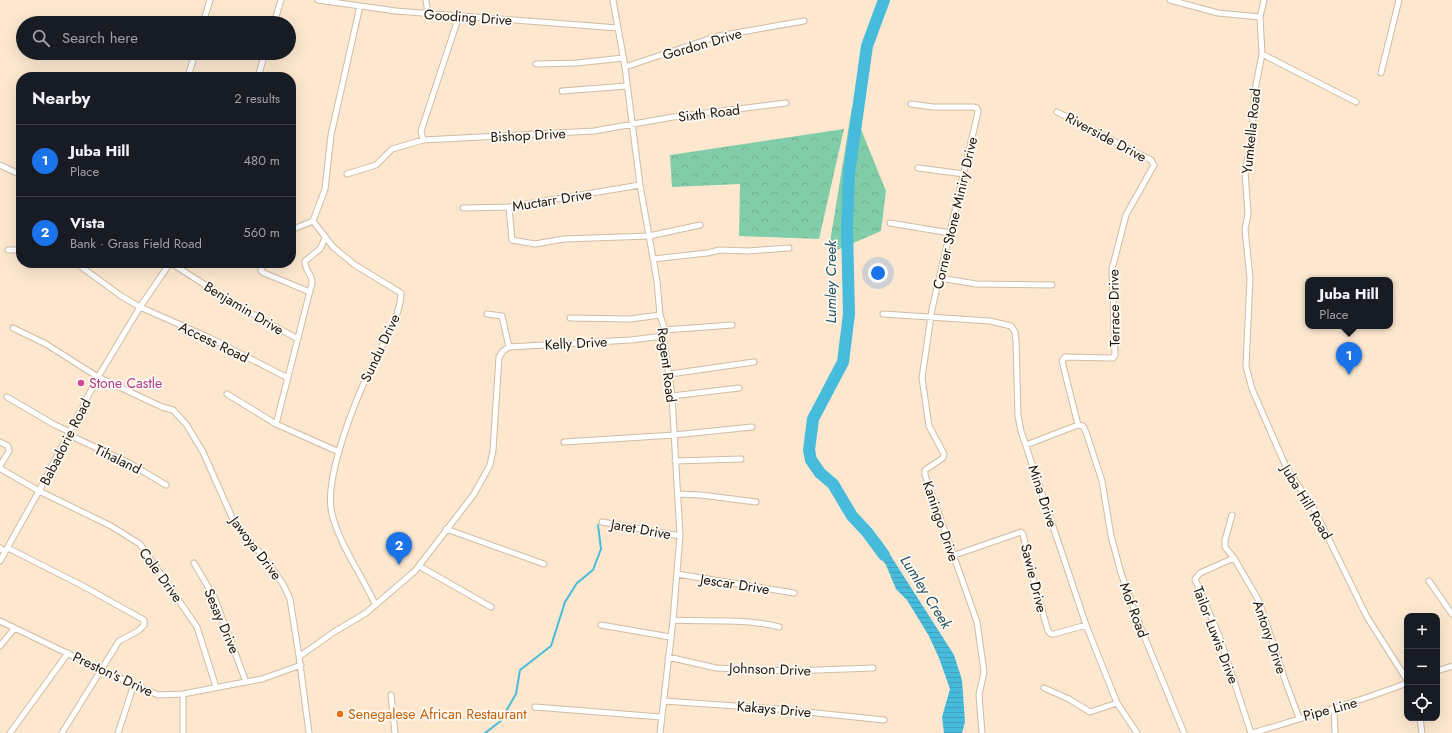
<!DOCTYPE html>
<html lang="en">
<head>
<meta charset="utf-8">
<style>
  body { margin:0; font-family:Jost,sans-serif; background:#20242c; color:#f1f3f6 }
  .controls { position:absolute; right:12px; bottom:12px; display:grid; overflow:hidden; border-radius:8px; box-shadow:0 4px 16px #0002 }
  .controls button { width:36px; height:36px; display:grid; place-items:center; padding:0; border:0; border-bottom:1px solid #363941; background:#171b24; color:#f1f3f6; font:20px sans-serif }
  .you { position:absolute; left:878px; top:273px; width:14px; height:14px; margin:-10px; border:3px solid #fff; border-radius:50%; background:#1a73e8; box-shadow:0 0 0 6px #1a73e833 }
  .badge { display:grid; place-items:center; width:26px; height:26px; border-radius:50%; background:#1a73e8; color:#fff; font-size:13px; font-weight:700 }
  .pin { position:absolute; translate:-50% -33px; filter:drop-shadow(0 1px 2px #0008) }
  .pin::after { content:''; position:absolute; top:21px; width:14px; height:12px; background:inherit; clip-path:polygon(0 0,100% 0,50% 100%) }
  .popup { position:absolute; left:1305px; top:277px; width:88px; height:52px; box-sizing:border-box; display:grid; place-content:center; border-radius:8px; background:#171b24; filter:drop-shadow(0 1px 3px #0005); font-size:13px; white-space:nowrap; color:#9ea1a6 }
  .popup b { font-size:15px; color:#f1f3f6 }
  .popup::after { content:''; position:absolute; left:50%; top:100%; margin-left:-8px; border:8px solid transparent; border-top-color:#171b24 }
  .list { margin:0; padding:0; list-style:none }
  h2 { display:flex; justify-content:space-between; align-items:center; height:52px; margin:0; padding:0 16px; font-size:17px }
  h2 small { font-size:13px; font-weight:400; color:#9ea1a6 }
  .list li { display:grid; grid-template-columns:26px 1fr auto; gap:12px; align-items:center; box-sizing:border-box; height:72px; padding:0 16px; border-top:1px solid #363941 }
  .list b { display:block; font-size:15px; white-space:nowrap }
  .list p { margin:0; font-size:13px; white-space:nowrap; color:#9ea1a6 }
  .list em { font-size:13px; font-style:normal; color:#9ea1a6 }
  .icon { flex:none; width:22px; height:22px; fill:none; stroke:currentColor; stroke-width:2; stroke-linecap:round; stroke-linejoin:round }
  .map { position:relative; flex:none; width:1452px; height:733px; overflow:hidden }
  .search { position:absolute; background:#171b24; box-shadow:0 4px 16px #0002; left:16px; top:16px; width:280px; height:44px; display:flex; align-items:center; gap:10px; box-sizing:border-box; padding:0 14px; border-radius:22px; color:#9ea1a6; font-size:15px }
  .panel { position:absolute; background:#171b24; box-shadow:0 4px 16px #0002; left:16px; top:72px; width:280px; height:196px; border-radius:16px }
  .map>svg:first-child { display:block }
  .forest { fill:url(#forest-crowns) }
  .water { fill:url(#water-rules) }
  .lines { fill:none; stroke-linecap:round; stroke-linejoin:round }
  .stream { stroke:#47bbdb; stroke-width:2 }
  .river { stroke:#47bbdb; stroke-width:12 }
  .minor-casing { stroke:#d0bca3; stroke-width:7 }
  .minor { stroke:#fff; stroke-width:5 }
  .hotel-dot { fill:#d1479c; stroke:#fdf9f3; stroke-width:1.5 }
  .food-dot { fill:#e8710a; stroke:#fdf9f3; stroke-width:1.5 }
  .labels { text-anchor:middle; stroke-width:3.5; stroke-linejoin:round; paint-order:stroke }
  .street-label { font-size:14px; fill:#1a130a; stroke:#fdf9f3 }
  .hotel-label { font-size:14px; fill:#b23c85; stroke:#fdf9f3; text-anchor:start }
  .food-label { font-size:14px; fill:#c56008; stroke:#fdf9f3; text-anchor:start }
  .water-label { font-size:15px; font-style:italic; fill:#245462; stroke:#fdf9f3 }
</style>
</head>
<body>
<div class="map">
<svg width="1452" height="733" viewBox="0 0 1452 733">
  <defs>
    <pattern id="forest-crowns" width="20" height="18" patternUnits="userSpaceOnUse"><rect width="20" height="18" fill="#82cda9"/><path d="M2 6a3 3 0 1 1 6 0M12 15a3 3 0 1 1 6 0" fill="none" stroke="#70af90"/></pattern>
    <pattern id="water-rules" width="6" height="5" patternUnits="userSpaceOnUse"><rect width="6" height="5" fill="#47bbdb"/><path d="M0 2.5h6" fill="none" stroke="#3ea0bb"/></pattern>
  </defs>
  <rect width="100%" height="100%" fill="#fde8cf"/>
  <!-- forest -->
  <path class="forest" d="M852 107 886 191 881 231 828 254Z
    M844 129 819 239 739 236 740 184 672 187 670 155Z"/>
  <!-- water -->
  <path class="water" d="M880 539 954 655 962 680 965 722 962 733H944L942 717 950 689 939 658 929 636 907 600 896 589 886 565 871 544Z"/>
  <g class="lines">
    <!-- stream -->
    <path class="stream" d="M485 733 506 717V711L516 694 520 670 551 646 565 602 577 583 593 570 601 549 598 525"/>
    <!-- river -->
    <path class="river" d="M884 0 867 46 849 173 847 228 849 314 843 362 813 419 809 450 811 460 820 473 833 484 852 516 867 532 884 555"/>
    <defs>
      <path id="minor" d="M318 0 396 11 618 28
        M426 0 428 14
        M613 0 625 67 640 185 657 281 660 315 665 330 663 336 672 396 680 536 673 620 660 733
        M1170 0 1218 13 1260 17
        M1264 0 1260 17 1262 54 1255 90 1251 145 1245 171 1248 214 1245 229 1250 278 1246 366 1252 389 1287 469 1314 509 1367 617 1407 680
        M360 6 331 135 325 189 313 221 333 247 355 265 401 293C401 316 382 345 372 366 356 398 323 479 332 514 340 546 362 575 375 604
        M203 23 210 0
        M274 23 281 0
        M1262 54 1356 102
        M536 64 577 63 623 58
        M625 67 718 36 804 21
        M1381 73 1399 0
        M188 77 195 53
        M258 77 265 53
        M562 91 627 86
        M911 104 933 107H973L977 108 978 112 932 309 922 378 929 426 944 454 943 458 925 470V475L977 622 984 672 979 695 982 733
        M423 140 421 131 459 16
        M0 165 21 175
        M918 168 964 174
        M347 174 376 165 392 149 423 140 594 131 673 117 786 103
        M509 207 512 240 535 244 564 239 649 236 700 225
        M463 208 509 207 640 185
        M890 223 950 233
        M291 230 313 221
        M8 250H21
        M653 259 707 253 720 250 748 251 789 248
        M76 263 121 296 140 307 210 338 288 378
        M171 263 238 306 298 339
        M262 263 261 271 264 273 310 292
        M940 278 976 284 1052 285
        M487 314 502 316 509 347
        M883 314 990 321 1011 326 1015 332 1016 341 1018 416 1021 431 1086 625 1117 703 1137 733
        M570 318 630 319 660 315
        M13 328 46 344 98 377 162 407 173 410 186 424 203 452 234 522 267 561 283 584 290 599 299 656 309 733
        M665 330 732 325
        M670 374 754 362
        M227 394 276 424 339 452
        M672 396 739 388
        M7 397 55 425 70 432
        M276 424 312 283C313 275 304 270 305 261L320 249 325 238
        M1078 425 1083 426 1086 432 1102 481 1111 536 1121 573 1140 626 1184 733
        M69 435 129 463 166 485
        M0 442 8 446 9 451 0 466 1 469 39 491 111 526 140 544 197 627 216 687
        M564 442 674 435 752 427
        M1026 445 1078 425 1062 361 1065 357 1110 358H1113L1115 355 1112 269 1126 215 1154 165 1151 160 1057 112
        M675 461 741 459
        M678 494 701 495 756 502
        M1232 515 1225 540V547L1234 558 1259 601 1286 683 1299 718
        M602 522 680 536
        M446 529 544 564
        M0 548 5 552
        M8 548 83 586 144 620V625L138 631 119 641 62 733
        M952 556 1021 532 1023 534 1030 567 1048 631 1051 634H1054L1086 625
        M1234 558 1200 573 1195 579 1220 638 1251 733
        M0 561 39 491 98 377 140 307 170 263
        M194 563 215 599 246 682
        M419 566 491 607
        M677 574 794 593
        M1429 581 1452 614
        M673 620C708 622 745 618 779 627
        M0 621 102 670 158 695 183 694 240 683 262 679 301 665
        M601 625 670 637
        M0 646 14 629
        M300 656 334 632 366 613 415 571 474 494 490 465 493 450 499 357 503 351 509 347 631 340 663 336
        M668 657 716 668 790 671 873 668
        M1437 671 1452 666
        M1044 688 1069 699 1090 712 1117 703
        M391 695 395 733
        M664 701 778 709 884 720
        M535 707 661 717
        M1334 709 1335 733
        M1420 718 1422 733
        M10 733 68 653
        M118 733 134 684
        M183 733V694
        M1253 733C1305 717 1356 703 1407 683"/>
    </defs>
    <!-- minor casing -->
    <use href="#minor" class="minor-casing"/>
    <!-- minor -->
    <use href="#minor" class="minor"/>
  </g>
  <!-- markers -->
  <circle class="hotel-dot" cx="81" cy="383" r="4"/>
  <circle class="food-dot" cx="340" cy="714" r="4"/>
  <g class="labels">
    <!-- street labels -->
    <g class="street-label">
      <text transform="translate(468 17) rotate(4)" y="5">Gooding Drive</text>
      <text transform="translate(702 44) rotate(-16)" y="5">Gordon Drive</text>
      <text transform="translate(709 113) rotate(-7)" y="5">Sixth Road</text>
      <text transform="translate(1251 131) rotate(-84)" y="5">Yumkella Road</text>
      <text transform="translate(528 135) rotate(-3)" y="5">Bishop Drive</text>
      <text transform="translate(1106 137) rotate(28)" y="5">Riverside Drive</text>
      <text transform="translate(552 200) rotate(-9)" y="5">Muctarr Drive</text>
      <text transform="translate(955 213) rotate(-77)" y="5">Corner Stone Miniry Drive</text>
      <text transform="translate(244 308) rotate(31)" y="5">Benjamin Drive</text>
      <text transform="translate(1114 308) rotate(-91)" y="5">Terrace Drive</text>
      <text transform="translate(214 342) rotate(26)" y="5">Access Road</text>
      <text transform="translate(576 343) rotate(-3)" y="5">Kelly Drive</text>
      <text transform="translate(380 348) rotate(-65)" y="5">Sundu Drive</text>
      <text transform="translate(667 365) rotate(83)" y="5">Regent Road</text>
      <text transform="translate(65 442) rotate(-63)" y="5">Babadorie Road</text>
      <text transform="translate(118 459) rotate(26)" y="5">Tihaland</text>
      <text transform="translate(1043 496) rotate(72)" y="5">Mina Drive</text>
      <text transform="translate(1307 502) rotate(59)" y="5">Juba Hill Road</text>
      <text transform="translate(941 521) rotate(71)" y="5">Kaningo Drive</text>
      <text transform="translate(641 529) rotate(10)" y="5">Jaret Drive</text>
      <text transform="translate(256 548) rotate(53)" y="5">Jawoya Drive</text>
      <text transform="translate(161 575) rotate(54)" y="5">Cole Drive</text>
      <text transform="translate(1034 578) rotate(76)" y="5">Sawie Drive</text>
      <text transform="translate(735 584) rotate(9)" y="5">Jescar Drive</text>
      <text transform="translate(1134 610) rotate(70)" y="5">Mof Road</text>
      <text transform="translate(222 621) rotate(67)" y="5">Sesay Drive</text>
      <text transform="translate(1216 635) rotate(69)" y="5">Tailor Luwis Drive</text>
      <text transform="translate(1270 637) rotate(71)" y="5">Antony Drive</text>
      <text transform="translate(770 669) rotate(2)" y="5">Johnson Drive</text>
      <text transform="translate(113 674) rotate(25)" y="5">Preston's Drive</text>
      <text transform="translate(774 709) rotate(5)" y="5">Kakays Drive</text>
      <text transform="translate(1330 709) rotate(-15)" y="5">Pipe Line</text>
    </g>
    <!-- hotel labels -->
    <g class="hotel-label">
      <text x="89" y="388">Stone Castle</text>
    </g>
    <!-- food labels -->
    <g class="food-label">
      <text x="348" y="719">Senegalese African Restaurant</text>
    </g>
    <!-- water labels -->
    <g class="water-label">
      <text transform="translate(831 282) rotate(-90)" y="5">Lumley Creek</text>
      <text transform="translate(926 592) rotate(58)" y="5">Lumley Creek</text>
    </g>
  </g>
</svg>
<div class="controls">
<button>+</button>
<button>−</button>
<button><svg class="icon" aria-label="locate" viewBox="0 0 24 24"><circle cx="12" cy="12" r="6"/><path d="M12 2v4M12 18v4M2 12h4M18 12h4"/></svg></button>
</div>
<div class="you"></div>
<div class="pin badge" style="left:1349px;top:375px">1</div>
<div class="popup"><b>Juba Hill</b>Place</div>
<div class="pin badge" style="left:399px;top:565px">2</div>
<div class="search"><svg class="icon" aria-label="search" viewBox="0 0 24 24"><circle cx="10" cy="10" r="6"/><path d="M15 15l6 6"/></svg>Search here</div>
<section class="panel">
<h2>Nearby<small>2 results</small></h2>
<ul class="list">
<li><span class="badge">1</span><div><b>Juba Hill</b><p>Place</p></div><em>480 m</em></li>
<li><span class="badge">2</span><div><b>Vista</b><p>Bank · Grass Field Road</p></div><em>560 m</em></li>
</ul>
</section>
</div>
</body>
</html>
